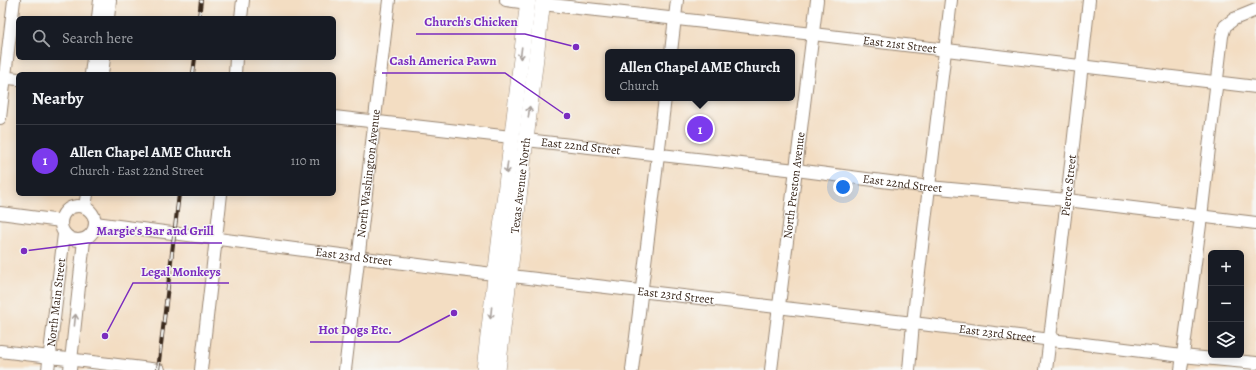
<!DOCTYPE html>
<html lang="en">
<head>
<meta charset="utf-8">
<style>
  body { margin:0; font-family:Alegreya,serif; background:#242831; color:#f1f3f6 }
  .controls { position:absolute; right:12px; bottom:12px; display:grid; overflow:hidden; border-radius:6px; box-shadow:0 2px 10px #0003 }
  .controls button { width:36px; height:36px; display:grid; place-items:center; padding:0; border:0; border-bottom:1px solid #363941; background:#171b24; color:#f1f3f6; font:20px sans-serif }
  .you { position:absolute; left:843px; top:187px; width:14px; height:14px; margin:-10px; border:3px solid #fff; border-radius:50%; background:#1a73e8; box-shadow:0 0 0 6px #1a73e833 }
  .badge { display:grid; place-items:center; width:26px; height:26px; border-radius:50%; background:#7c3aed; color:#fff; font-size:13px; font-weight:700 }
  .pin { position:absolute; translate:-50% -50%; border:2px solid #fff; box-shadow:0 1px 4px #0006 }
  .popup { position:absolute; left:605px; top:49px; width:190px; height:52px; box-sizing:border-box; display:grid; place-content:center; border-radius:6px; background:#171b24; filter:drop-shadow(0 1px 3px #0005); font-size:13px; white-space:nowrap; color:#9ea1a6 }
  .popup b { font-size:15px; color:#f1f3f6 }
  .popup::after { content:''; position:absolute; left:50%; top:100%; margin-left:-8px; border:8px solid transparent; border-top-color:#171b24 }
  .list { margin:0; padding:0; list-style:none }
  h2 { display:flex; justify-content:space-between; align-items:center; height:52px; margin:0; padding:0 16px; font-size:17px }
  h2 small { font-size:13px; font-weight:400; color:#9ea1a6 }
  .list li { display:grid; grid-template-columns:26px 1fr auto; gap:12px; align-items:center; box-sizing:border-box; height:72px; padding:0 16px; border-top:1px solid #363941 }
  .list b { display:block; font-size:15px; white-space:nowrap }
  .list p { margin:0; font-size:13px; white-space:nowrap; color:#9ea1a6 }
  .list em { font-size:13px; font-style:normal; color:#9ea1a6 }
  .icon { flex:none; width:22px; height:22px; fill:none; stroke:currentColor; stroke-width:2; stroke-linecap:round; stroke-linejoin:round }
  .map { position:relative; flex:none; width:1256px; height:370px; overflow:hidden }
  .search { position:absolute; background:#171b24; box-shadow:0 2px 10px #0003; left:16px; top:16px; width:320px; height:44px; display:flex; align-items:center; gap:10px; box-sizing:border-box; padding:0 14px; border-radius:6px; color:#9ea1a6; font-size:15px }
  .panel { position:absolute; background:#171b24; box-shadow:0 2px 10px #0003; left:16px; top:72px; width:320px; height:124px; border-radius:6px }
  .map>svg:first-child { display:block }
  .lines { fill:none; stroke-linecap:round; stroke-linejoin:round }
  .minor-casing { stroke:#978470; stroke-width:14 }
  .major-casing { stroke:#978470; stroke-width:16 }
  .minor { stroke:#fff; stroke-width:12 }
  .major { stroke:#fff; stroke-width:15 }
  .rail-casing { stroke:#3b2a1e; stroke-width:4 }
  .rail { stroke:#f6f6f2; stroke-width:2.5; stroke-dasharray:8; stroke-linecap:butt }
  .oneway { stroke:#a79f9a }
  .labels { text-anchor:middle; stroke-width:3; stroke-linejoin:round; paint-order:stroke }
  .street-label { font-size:12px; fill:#3b2a1e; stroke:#f6f6f2 }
  .leader { fill:none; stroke:#7b2cbf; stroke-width:1.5 }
  .callout-dot { fill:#7b2cbf; stroke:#f6f6f2; stroke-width:1.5 }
  .callout-label { font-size:13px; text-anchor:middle; font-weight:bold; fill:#7b2cbf; stroke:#f6f6f2; stroke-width:3; stroke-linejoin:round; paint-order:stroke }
</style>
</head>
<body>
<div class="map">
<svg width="1256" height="370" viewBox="0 0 1256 370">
  <rect width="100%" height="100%" fill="#f6f6f2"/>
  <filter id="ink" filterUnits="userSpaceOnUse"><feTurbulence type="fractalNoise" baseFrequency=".025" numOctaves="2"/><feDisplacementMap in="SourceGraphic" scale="8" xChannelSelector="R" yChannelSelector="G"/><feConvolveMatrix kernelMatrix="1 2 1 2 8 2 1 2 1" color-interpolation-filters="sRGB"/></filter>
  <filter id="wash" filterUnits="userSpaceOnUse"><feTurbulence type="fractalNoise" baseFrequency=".012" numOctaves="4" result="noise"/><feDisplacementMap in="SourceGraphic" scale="16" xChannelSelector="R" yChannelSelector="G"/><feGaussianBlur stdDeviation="0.9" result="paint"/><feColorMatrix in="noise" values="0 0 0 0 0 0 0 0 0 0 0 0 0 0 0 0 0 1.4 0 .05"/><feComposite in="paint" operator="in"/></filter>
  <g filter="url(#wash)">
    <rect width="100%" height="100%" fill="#f3ddc2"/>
  </g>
  <g filter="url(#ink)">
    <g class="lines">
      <defs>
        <g id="minor">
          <path d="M506 0 528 3"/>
          <path id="s1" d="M542 4 813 34 1256 87"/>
          <path d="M98 18 100 0"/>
          <path d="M108 18 110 0"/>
          <path d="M241 18 243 0"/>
          <path d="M671 52 677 0"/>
          <path d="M91 74 93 58"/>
          <path d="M102 74 104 58"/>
          <path d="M235 74 236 58"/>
          <path d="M0 77 18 79"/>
          <path d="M334 117 511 137"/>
          <path d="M0 118 14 0"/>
          <path id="s2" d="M526 140 796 170 929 187 1067 200 1256 223"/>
          <circle cx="78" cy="223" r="17"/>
          <path d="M85 207 87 194"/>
          <path d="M0 213 61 221"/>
          <path id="s3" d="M95 223 434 267 913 323 1182 356 1256 363"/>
          <path d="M0 351 159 370"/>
          <path id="s4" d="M48 370 64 234"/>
          <path d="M70 370 84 240"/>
          <path d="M201 370 221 194"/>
          <path id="s5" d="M345 370 389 0"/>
          <path d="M632 370 665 98"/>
          <path id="s6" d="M771 370 817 0"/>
          <path d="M909 370 913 323 951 0"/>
          <path id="s7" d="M1046 370 1067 200 1089 0"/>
          <path d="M1181 370 1201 217 1222 36 1225 26 1234 19 1256 10"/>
        </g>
        <g id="major">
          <path d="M484 370 528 0"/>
          <path id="s8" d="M498 370 543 0"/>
        </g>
      </defs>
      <!-- minor casing -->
      <use href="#minor" class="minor-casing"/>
      <!-- major casing -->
      <use href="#major" class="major-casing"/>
      <!-- minor -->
      <use href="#minor" class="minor"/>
      <!-- major -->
      <use href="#major" class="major"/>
      <defs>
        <path id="rail" d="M199 18 201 0
          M193 74 195 58
          M158 370 179 194"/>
      </defs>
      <!-- rail casing -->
      <use href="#rail" class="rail-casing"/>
      <!-- rail -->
      <use href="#rail" class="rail"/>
    </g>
    <!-- one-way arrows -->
    <defs><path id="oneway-shaft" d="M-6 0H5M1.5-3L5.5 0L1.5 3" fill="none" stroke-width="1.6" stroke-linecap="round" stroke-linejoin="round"/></defs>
    <g class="oneway">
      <use href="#oneway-shaft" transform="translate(521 53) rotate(97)"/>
      <use href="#oneway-shaft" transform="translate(529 112) rotate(-83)"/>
      <use href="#oneway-shaft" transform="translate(507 168) rotate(97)"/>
      <use href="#oneway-shaft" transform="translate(491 313) rotate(96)"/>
      <use href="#oneway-shaft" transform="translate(75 320) rotate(-84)"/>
    </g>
  </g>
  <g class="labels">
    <!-- street labels -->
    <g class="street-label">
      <text dy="4" stroke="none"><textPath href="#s1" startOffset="360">East 21st Street</textPath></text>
      <text dy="4" stroke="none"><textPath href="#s2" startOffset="55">East 22nd Street</textPath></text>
      <text dy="4" stroke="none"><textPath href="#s5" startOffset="198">North Washington Avenue</textPath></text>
      <text dy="4" stroke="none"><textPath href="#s2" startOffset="379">East 22nd Street</textPath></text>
      <text dy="4" stroke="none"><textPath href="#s8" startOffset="186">Texas Avenue North</textPath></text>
      <text dy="4" stroke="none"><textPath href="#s6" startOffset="186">North Preston Avenue</textPath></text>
      <text dy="4" stroke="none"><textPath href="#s7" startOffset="186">Pierce Street</textPath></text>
      <text dy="4" stroke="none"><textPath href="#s3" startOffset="261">East 23rd Street</textPath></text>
      <text dy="4" stroke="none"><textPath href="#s3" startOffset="585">East 23rd Street</textPath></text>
      <text dy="4" stroke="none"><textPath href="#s4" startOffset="68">North Main Street</textPath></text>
      <text dy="4" stroke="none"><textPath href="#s3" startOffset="909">East 23rd Street</textPath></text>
    </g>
  </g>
  <!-- callouts -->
  <path class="leader" d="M576 47L525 34H416M567 116L505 73H382M24 251L88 243H222M105 336L133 283H229M454 313L399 342H310"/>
  <g class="callout-dot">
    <circle cx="576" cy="47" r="4"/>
    <circle cx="567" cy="116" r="4"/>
    <circle cx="24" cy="251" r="4"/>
    <circle cx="105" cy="336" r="4"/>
    <circle cx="454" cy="313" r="4"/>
  </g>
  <g class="callout-label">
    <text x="471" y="26">Church's Chicken</text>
    <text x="443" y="65">Cash America Pawn</text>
    <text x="155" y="235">Margie's Bar and Grill</text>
    <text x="181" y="276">Legal Monkeys</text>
    <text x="355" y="334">Hot Dogs Etc.</text>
  </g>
</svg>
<div class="controls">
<button>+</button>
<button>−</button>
<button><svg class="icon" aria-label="layers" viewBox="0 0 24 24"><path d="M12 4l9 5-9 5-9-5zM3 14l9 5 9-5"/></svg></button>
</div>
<div class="you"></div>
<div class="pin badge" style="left:700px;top:129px">1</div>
<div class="popup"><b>Allen Chapel AME Church</b>Church</div>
<div class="search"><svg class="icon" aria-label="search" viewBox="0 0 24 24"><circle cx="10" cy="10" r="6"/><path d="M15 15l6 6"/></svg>Search here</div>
<section class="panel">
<h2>Nearby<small></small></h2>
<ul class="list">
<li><span class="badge">1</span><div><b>Allen Chapel AME Church</b><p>Church · East 22nd Street</p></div><em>110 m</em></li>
</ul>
</section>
</div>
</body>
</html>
